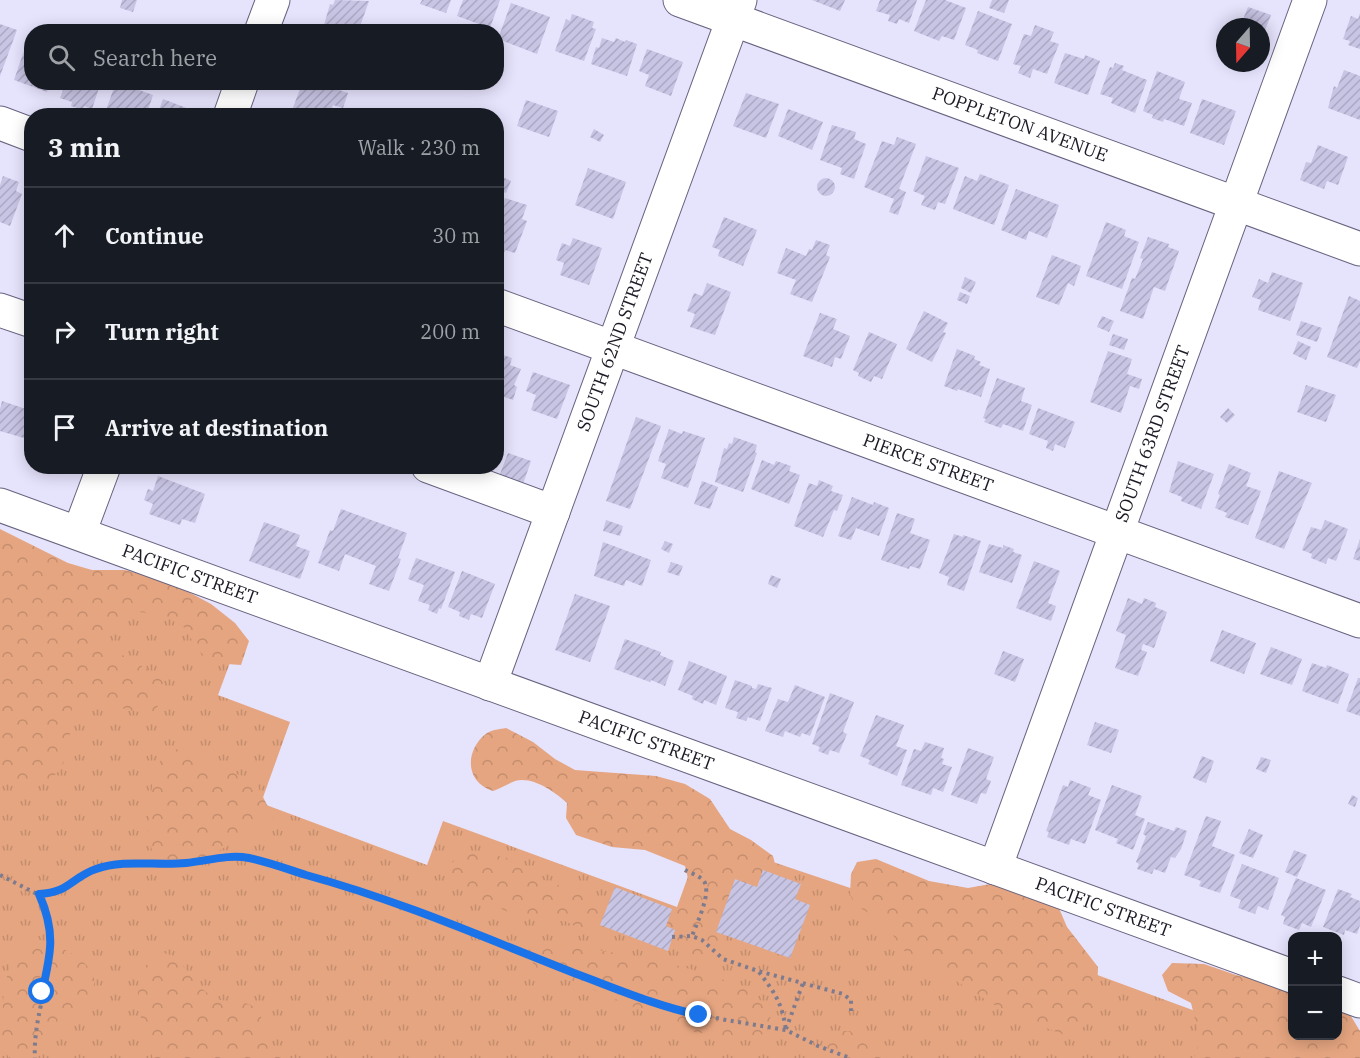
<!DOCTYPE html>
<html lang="en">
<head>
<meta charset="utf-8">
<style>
  body { margin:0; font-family:"IBM Plex Serif",serif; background:#20242c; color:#f1f3f6 }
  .controls { position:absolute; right:18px; bottom:18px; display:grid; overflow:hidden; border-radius:12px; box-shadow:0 3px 15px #0003 }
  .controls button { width:54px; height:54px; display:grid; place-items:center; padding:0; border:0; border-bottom:2px solid #363941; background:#171b24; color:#f1f3f6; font:30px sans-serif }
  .compass { position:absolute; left:1216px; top:18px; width:54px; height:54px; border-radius:50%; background:#171b24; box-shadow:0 3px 15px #0003; rotate:200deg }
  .stop { position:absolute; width:18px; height:18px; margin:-14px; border:4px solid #1a73e8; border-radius:50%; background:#fff }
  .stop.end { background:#1a73e8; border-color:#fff; box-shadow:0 2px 6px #0008 }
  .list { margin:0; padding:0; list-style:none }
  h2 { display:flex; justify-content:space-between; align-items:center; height:78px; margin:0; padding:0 24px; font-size:26px }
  h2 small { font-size:20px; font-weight:400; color:#9ea1a6 }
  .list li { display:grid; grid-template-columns:39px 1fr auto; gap:18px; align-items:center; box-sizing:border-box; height:96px; padding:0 24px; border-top:2px solid #363941 }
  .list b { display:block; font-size:22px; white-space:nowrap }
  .list em { font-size:20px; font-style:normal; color:#9ea1a6 }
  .icon { flex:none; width:33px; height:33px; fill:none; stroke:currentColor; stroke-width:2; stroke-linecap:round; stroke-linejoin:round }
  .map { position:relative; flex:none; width:1360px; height:1058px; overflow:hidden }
  .search { position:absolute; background:#171b24; box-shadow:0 3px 15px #0003; left:24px; top:24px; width:480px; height:66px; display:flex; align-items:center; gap:15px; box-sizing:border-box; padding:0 21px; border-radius:24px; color:#9ea1a6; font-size:22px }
  .panel { position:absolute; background:#171b24; box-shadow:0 3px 15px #0003; left:24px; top:108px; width:480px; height:366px; border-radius:24px }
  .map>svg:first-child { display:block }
  .grass { fill:url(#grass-tufts) }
  .forest { fill:url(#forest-crowns) }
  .building { fill:url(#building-hatch) }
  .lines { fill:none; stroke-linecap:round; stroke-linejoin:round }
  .minor-casing { stroke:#67637f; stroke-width:35 }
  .major-casing { stroke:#67637f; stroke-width:35 }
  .path { stroke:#7d7b8d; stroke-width:4; stroke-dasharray:3 4.5; stroke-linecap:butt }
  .minor { stroke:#fff; stroke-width:33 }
  .major { stroke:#fff; stroke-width:33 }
  .route { stroke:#1a73e8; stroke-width:8 }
  .labels { text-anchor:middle; stroke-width:4.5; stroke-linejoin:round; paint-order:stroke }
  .street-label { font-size:18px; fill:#1c1a25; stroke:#fff }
</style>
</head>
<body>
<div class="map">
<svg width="1360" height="1058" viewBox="0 0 1360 1058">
  <defs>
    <pattern id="grass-tufts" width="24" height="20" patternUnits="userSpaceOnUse" patternTransform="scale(1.5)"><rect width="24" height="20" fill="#e5a580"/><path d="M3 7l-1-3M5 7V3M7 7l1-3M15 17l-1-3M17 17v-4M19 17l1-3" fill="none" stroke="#c48d6e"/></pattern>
    <pattern id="forest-crowns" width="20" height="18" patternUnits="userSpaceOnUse" patternTransform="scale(1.5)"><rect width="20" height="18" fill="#e5a580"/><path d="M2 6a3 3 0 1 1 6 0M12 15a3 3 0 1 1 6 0" fill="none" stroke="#c48d6e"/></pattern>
    <pattern id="building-hatch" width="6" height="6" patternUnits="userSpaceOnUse" patternTransform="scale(1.5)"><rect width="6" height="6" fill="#c8c4e4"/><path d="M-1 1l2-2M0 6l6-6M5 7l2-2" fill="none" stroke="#aba8c3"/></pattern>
  </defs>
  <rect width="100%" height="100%" fill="#e6e3fd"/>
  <!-- grass -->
  <path class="grass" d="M0 543 241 633 218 695 290 722 261 803 427 865 443 821 677 907 702 838 975 930 1323 1058H0Z"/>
  <!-- forest -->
  <path class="forest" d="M0 529 68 563 92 570H125L170 582 211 604 235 623 249 641 241 665 213 663 197 649 185 628 162 614 126 611 110 626 106 645 163 679 164 699 153 712C135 715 108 703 89 698L72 708C69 739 72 780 33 784 21 786 10 787 0 781Z
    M506 728 533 742 555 759 575 770 656 776 685 784 710 799 730 829 751 840 773 856 778 876 726 935 723 950 713 959C693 958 680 956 665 942L667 922 689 895 690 887 685 866 645 850 612 847 576 835 566 818 567 803C555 792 533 776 515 781 508 784 501 788 493 791 464 782 465 749 487 733 492 730 500 729 506 728Z
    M189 748 217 768 240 775 258 787 273 817 240 840 201 859H165L153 852 147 837 153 776 162 757 171 750Z
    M474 852 505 857 541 879 592 897 607 907 611 920 603 936 588 933 565 921 520 917 465 893 451 882 450 867 457 856Z
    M876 859 929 881 968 888 996 883 1058 906 1067 927 1098 967 1097 994 1094 1012 1075 1039 1007 1013 926 962 906 953 883 922 854 904 850 894 851 874 857 862Z
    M37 939C63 947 76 953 94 973V984L86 1004 50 1040 42 1052 31 1058H9L1 1044 4 986 12 961 20 947Z
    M547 942C604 952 660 957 715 977 727 981 743 986 753 993 760 998 766 1008 771 1015L767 1031 752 1041 689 1031 590 988 537 970 529 957 532 947Z
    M164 953 177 957C187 972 202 994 220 1000 234 1004 250 998 259 1013 269 1029 264 1046 282 1058H153C145 1034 126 984 148 963 152 959 159 956 164 953Z
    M1172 963 1204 964 1236 975 1292 987V1036H1338V999L1341 1000 1360 1031V1058H1194L1200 1039 1191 1003 1168 991 1162 975Z
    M839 1031H850L882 1058H822L826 1040Z"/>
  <!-- building -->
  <path class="building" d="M122 0H137L133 12 120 8Z
    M335 0 369 1 358 32H322L330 4 333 5Z
    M422 0H451L446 13 420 4Z
    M463 0H500L490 28 457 16Z
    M812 0H845L840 11Z
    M880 0H917L909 23 899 19 897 24 888 21 890 15 876 11Z
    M926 0H945L966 8 954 40 942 36 939 41 914 31Z
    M992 0H1009L1004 13 989 8Z
    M511 3 550 17 537 54 498 39Z
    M1248 7 1271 15 1265 30 1242 22Z
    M978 11 1012 24 998 61 977 53 978 50 965 45Z
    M1360 13V49L1348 45 1350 41 1343 39 1351 16 1358 19Z
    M572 14 594 22 592 28 596 29 584 61 555 51 566 19 570 21Z
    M0 24 17 30 0 76Z
    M1035 25 1054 32 1050 41 1059 44 1047 74 1033 69 1030 78 1018 73 1021 66 1013 64 1024 34 1031 36Z
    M602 38 614 42 616 38 625 42 626 40 637 44 627 76 591 64 596 47 599 48Z
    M25 48 32 51V82H50L47 92 14 80Z
    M647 49 683 62 671 96 645 86 649 75 639 71Z
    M1065 53 1084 59 1085 55 1100 61 1088 95 1054 83Z
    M1115 63 1124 66 1122 70 1147 80 1135 113 1111 103 1113 98 1100 94 1110 67 1113 68Z
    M1344 70 1360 76V120L1328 108 1334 86 1337 88Z
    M1157 71 1185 82 1179 99 1192 103 1184 126 1164 119 1163 122 1152 118 1153 115 1143 111Z
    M66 82H101L92 109 84 106 83 110 71 106 72 102 60 98Z
    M116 82 153 95 148 110 150 111 148 116H113L105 113Z
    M305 82H328L327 86 348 93 343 108 333 105 329 116H297L291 113 300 89 303 90Z
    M746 93 779 104 766 138 733 126Z
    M163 99 202 114V116H157Z
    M1202 99 1236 111 1224 145 1190 133Z
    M526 100 558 111 549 137 517 126Z
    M788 109 823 122 812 150 778 136Z
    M832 125 856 132 854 139 866 144 854 179 840 174 842 168 820 160Z
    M594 129 604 135 600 142 590 137Z
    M897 137 916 144 899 189 906 192 898 215 889 212 894 199 864 187 882 141 894 145Z
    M1318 145 1348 157 1338 185 1327 181 1324 189 1300 180 1306 162 1311 163Z
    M926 156 959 168 945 204 938 202 935 210 921 205 925 196 913 191Z
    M588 168 626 182 613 219 575 205Z
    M980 174 1009 185 994 225 953 209 965 176 977 181Z
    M3 176 19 182 16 191 22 194 10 226 0 222V185Z
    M500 176 511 181 506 193 496 189Z
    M817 187a9 9 0 1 1 18 0a9 9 0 1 1-18 0Z
    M1016 189 1059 205 1047 238 1029 231 1026 240 1001 230Z
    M505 198 527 205 522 219 527 221 515 253 505 250 502 258 496 255V211L499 212Z
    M32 206V230L24 227Z
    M724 217 757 230 743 266 718 256 720 250 712 247Z
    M1106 222 1126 230 1124 236 1139 242 1122 289 1086 276Z
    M1148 237 1169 244 1168 247 1179 251 1165 291 1154 287 1143 319 1120 311 1132 278 1135 279 1143 259 1140 258Z
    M573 238 602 248 589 285 560 275 564 263 556 260 562 243 570 246Z
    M816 240 830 245 826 255 830 257 812 302 790 294 796 280 777 273 786 248 806 256 809 249 812 250Z
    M1052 255 1081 266 1074 286 1068 283 1059 305 1036 297Z
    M1272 272 1303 283 1290 321 1258 310 1261 300 1252 297 1259 279 1268 283Z
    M965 277 976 282 971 293 961 288Z
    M707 283 731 292 715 335 690 327 695 314 687 311 694 293 702 296Z
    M960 292 970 296 967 304 957 300Z
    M1349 296 1360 301V361L1357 368 1327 357Z
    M924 311 948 323 943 332 946 333 932 362 906 349Z
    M820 313 837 319 833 329 850 336 841 359 835 357 832 367 803 356Z
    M1102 316 1114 321 1109 332 1097 327Z
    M1301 321 1322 328 1317 342 1296 335Z
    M869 332 897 344 882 379 874 376 871 382 858 376 859 373 853 370Z
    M1113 334 1128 339 1124 350 1109 345Z
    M1298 341 1311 347 1306 360 1293 354Z
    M957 349 975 356 974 359 981 362 979 365 990 369 981 397 958 389 957 391 944 386Z
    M1108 351 1132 359 1127 374 1142 379 1139 389 1130 386 1121 413 1090 402Z
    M503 355 512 358 510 365 521 369 514 385 517 387 513 400 496 394V358L502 360Z
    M533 372 570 385 557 419 531 410 536 395 526 391Z
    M997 378 1025 388 1021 401 1032 405 1023 431 1003 424 1001 428 984 422 986 419 983 418Z
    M1306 385 1336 395 1326 422 1297 412Z
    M2 401 32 411 24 438 0 431V409Z
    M1038 408 1075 422 1065 448 1055 444 1053 451 1046 448 1048 441 1029 434Z
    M1228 408 1235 415 1227 423 1220 417Z
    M636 417 661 426 630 509 606 501Z
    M669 429 682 434 683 431 705 438 688 488 661 478 666 464 658 461Z
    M734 437 757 445 755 452 757 453 743 492 715 482 724 448 727 449 729 443 732 444Z
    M508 453 531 461 522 487 498 479Z
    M762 460 774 465 776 461 791 466 789 471 800 475 789 504 751 489Z
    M1178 461 1214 474 1201 509 1181 501 1182 497 1169 492Z
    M1229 464 1251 473 1246 486 1261 491 1248 525 1225 517 1227 513 1215 508 1220 495 1218 494Z
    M1279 471 1312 483 1284 549 1255 538Z
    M158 476 205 494 195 523 182 519 180 525 149 514 153 504 144 500 148 489 153 491Z
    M819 480 833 486 831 491 843 495 837 511 834 510 823 537 794 526 809 483 817 486Z
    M702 481 718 487 710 509 694 504Z
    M852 497 873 505 874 502 889 508 879 536 856 528 851 540 838 536Z
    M341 509 407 533 398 558 401 559 389 591 369 584 376 566 345 554 339 571 318 563 330 530 333 531Z
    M897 513 915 519 910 533 930 540 920 569 910 566 909 569 881 560Z
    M606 520 623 526 620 536 603 531Z
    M1325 520 1348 529 1336 561 1328 558 1326 564 1311 558 1312 554 1302 550 1311 527 1321 530Z
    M264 522 300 535 296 546 310 551 300 579 249 561Z
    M954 534 963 537V535L981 541 964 591 947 585 949 577 939 573Z
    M1360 539V561L1353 559Z
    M665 541 673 544 669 553 661 549Z
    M603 542 651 560 642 586 626 580 624 586 594 576Z
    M989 544 1003 548V545L1014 549 1013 552 1022 555 1012 583 979 572Z
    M416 558 455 572 441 609 439 608 437 614 428 610 430 605 418 601 424 585 408 579Z
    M1034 561 1060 571 1048 603 1056 606 1051 621 1016 608Z
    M671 562 683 566 679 576 667 572Z
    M462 571 495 584 482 618 471 614 469 620 459 616 460 612 448 607Z
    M771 575 781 579 777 588 768 584Z
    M575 594 610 606 590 662 555 650Z
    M1128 598 1142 604 1144 598 1156 603 1155 607 1167 612 1154 648 1143 644 1141 650 1147 652 1138 676 1115 668 1126 635 1116 631Z
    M1222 630 1256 643 1244 674 1210 661Z
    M625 639 661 652 660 655 674 661 665 686 651 680 650 682 614 669Z
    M1271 647 1302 659 1292 685 1260 674Z
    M1003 651 1024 659 1015 682 994 674Z
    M689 661 727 676 716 705 704 700 703 704 692 699 693 696 678 690Z
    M1312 663 1326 668 1327 665 1349 674 1338 704 1302 691Z
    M1358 678H1360V716L1346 711Z
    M735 680 752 686V688L756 689 758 684 772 688 760 721 748 717 746 721 736 718 738 712 725 708Z
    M795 685 825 697 810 736 802 733 800 737 785 731 783 737 765 731 778 699 788 702Z
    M830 693 854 702 843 732 847 734 839 753 830 750 828 755 818 751 820 747 812 744Z
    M876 715 904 725 896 746 907 750 897 776 868 764 870 760 860 756Z
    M1095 722 1119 730 1111 753 1087 745Z
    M925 742 944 748 941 758 944 759 942 764 952 767 943 792 933 788 931 795 901 785 914 749 921 751Z
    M968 748 994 757 986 779 991 781 986 794 981 793 977 804 951 795Z
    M1202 756 1214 761 1206 783 1193 778Z
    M1261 757 1271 760 1266 773 1256 769Z
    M1070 780 1091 788 1088 795 1101 800 1085 844 1071 839 1069 845 1047 837 1049 832 1046 831 1063 785 1068 787Z
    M1112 785 1142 796 1135 815 1145 819 1133 850 1116 843 1118 839 1095 830Z
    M1352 795 1358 798 1355 807 1348 804Z
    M1206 816 1221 821 1212 846 1235 855 1220 893 1199 886 1201 881 1184 875Z
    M1148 822 1174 831 1176 827 1187 831 1181 849 1175 858 1171 857 1165 873 1154 869 1152 874 1137 869 1139 864 1136 862 1146 836 1143 834Z
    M1249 829 1263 835 1253 858 1239 853Z
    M1294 850 1307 855 1297 877 1285 872Z
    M1242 864 1279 878 1268 910 1258 906 1255 914 1238 908 1241 900 1230 896Z
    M763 870 801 884 795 899 810 905 790 958 716 932 735 879 757 887Z
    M1296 878 1326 890 1311 927 1302 923 1299 930 1283 924 1285 917 1281 915Z
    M615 887 672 909 666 926 675 930 668 951 600 925Z
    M1338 889 1352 894 1350 897 1360 901V925L1357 934 1345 930 1344 935 1323 927Z"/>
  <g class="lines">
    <defs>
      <g id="minor">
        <path id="s1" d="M680 0 1360 249"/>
        <path d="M261 32 273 0"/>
        <path d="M230 116 242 82"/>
        <path d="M0 123 32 135"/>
        <path id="s2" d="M496 305 1360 621"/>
        <path d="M0 310 32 321"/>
        <path d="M428 466 553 512"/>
        <path d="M79 533 104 466"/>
        <path id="s3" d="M490 684 740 0"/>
        <path id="s4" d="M995 868 1310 0"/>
      </g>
      <g id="major">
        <path id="s5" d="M0 505 1292 976"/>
        <path d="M1338 993 1360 1001"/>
      </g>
    </defs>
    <!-- minor casing -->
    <use href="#minor" class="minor-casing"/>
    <!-- major casing -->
    <use href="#major" class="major-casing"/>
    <!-- path -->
    <path class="path" d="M685 870C690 873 698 875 703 880 713 890 697 923 692 936
      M0 875 39 895C43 903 47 911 49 920 59 960 32 1014 35 1058
      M39 895 54 894 64 890 95 869 123 864 186 863 222 857 248 858 343 885 411 908 665 1007 726 1020 786 1030 818 1046 850 1058
      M672 937 692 936 702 940 723 959 758 971 843 994 851 1000V1011
      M759 972C775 993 782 1003 786 1030
      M786 1029 803 983"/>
    <!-- minor -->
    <use href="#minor" class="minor"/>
    <!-- major -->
    <use href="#major" class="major"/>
  </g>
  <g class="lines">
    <!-- route -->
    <path class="route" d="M42 992C51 954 56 932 39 894 69 893 72 877 96 869 123 859 157 866 186 863 207 861 228 854 249 858 268 862 287 869 306 875 398 900 485 938 574 973 615 988 656 1006 699 1015"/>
  </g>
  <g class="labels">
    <!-- street labels -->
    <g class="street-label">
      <text dy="6" stroke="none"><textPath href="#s1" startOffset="362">POPPLETON AVENUE</textPath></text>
      <text dy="6" stroke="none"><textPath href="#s3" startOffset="364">SOUTH 62ND STREET</textPath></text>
      <text dy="6" stroke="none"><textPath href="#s4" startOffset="462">SOUTH 63RD STREET</textPath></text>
      <text dy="6" stroke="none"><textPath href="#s2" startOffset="460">PIERCE STREET</textPath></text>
      <text dy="6" stroke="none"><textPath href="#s5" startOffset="202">PACIFIC STREET</textPath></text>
      <text dy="6" stroke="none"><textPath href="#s5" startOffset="688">PACIFIC STREET</textPath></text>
      <text dy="6" stroke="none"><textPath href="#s5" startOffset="1174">PACIFIC STREET</textPath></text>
    </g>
  </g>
</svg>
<div class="controls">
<button>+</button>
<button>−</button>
</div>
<svg class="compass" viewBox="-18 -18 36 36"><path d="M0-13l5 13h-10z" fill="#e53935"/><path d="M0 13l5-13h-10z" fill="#9ea1a6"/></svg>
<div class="stop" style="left:42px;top:992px"></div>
<div class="stop end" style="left:699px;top:1015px"></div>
<div class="search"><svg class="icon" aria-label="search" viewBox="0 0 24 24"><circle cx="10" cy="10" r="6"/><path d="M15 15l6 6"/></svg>Search here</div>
<section class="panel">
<h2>3 min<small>Walk · 230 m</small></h2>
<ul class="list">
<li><svg class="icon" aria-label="ahead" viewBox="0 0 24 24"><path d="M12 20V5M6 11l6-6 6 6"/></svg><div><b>Continue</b></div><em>30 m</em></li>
<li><svg class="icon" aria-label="right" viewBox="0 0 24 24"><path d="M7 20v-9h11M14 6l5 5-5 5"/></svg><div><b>Turn right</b></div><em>200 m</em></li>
<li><svg class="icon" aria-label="arrive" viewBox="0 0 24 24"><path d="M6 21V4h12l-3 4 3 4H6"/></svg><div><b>Arrive at destination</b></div></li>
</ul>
</section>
</div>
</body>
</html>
